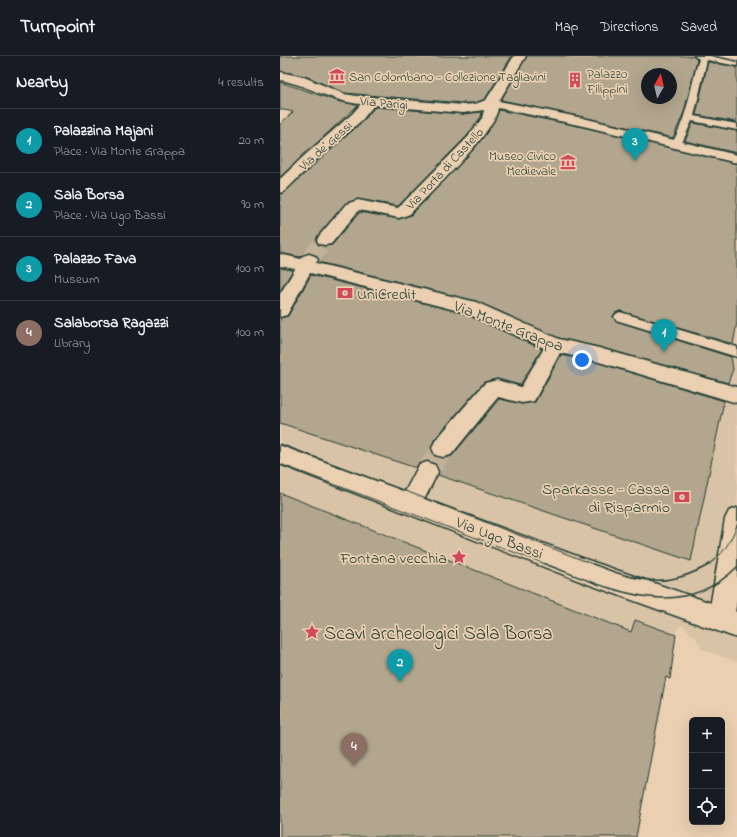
<!DOCTYPE html>
<html lang="en">
<head>
<meta charset="utf-8">
<style>
  body { margin:0; font-family:"Indie Flower",sans-serif; background:#242831; color:#f1f3f6 }
  .controls { position:absolute; right:12px; bottom:12px; display:grid; overflow:hidden; border-radius:6px; box-shadow:0 4px 16px #0002 }
  .controls button { width:36px; height:36px; display:grid; place-items:center; padding:0; border:0; border-bottom:1px solid #363941; background:#171b24; color:#f1f3f6; font:20px sans-serif }
  .compass { position:absolute; left:361px; top:12px; width:36px; height:36px; border-radius:50%; background:#171b24; box-shadow:0 4px 16px #0002; rotate:8deg }
  .you { position:absolute; left:302px; top:304px; width:14px; height:14px; margin:-10px; border:3px solid #fff; border-radius:50%; background:#1a73e8; box-shadow:0 0 0 6px #1a73e833 }
  .badge { display:grid; place-items:center; width:26px; height:26px; border-radius:50%; background:#d1495b; color:#fff; font-size:13px; font-weight:700 }
  .pin { position:absolute; translate:-50% -33px; filter:drop-shadow(0 1px 2px #0008) }
  .pin::after { content:''; position:absolute; top:21px; width:14px; height:12px; background:inherit; clip-path:polygon(0 0,100% 0,50% 100%) }
  .list { margin:0; padding:0; list-style:none }
  h2 { display:flex; justify-content:space-between; align-items:center; height:52px; margin:0; padding:0 16px; font-size:17px }
  h2 small { font-size:13px; font-weight:400; color:#9ea1a6 }
  .list li { display:grid; grid-template-columns:26px 1fr auto; gap:12px; align-items:center; box-sizing:border-box; height:64px; padding:0 16px; border-top:1px solid #363941 }
  .list b { display:block; font-size:15px; white-space:nowrap }
  .list p { margin:0; font-size:13px; white-space:nowrap; color:#9ea1a6 }
  .list em { font-size:13px; font-style:normal; color:#9ea1a6 }
  .icon { flex:none; width:22px; height:22px; fill:none; stroke:currentColor; stroke-width:2; stroke-linecap:round; stroke-linejoin:round }
  .map { position:relative; flex:none; width:457px; height:781px; overflow:hidden }
  header { display:flex; align-items:center; gap:24px; box-sizing:border-box; height:56px; padding:0 20px; background:#171b24; border-bottom:1px solid #363941 }
  header strong { font-size:19px }
  nav { display:flex; gap:22px; margin-inline-start:auto; font-size:14px }
  main { display:flex }
  aside { flex:1; background:#171b24 }
  .map>svg:first-child { display:block }
  .built { fill:#d9c3a6 }
  .building { fill:#b2a68e; stroke:#1f3d34; fill-rule:evenodd }
  .lines { fill:none; stroke-linecap:round; stroke-linejoin:round }
  .street-tunnel-far1 { stroke:#c1b298; stroke-width:18; stroke-dasharray:18 8; stroke-linecap:butt }
  .street-tunnel { stroke:#c1b298; stroke-width:22; stroke-dasharray:22 11; stroke-linecap:butt }
  .lane-casing { stroke:#1f3d34; stroke-width:3 }
  .street-casing { stroke:#1f3d34; stroke-width:3 }
  .secondary-casing { stroke:#1f3d34; stroke-width:3 }
  .lane { fill:#eacfb1; fill-rule:evenodd }
  .street { fill:#eacfb1; fill-rule:evenodd }
  .secondary { fill:#eacfb1; fill-rule:evenodd }
  .tram-far1 { stroke:#1f3d34; stroke-width:1 }
  .tram { stroke:#1f3d34; stroke-width:1.5 }
  .labels { text-anchor:middle; stroke-width:3.5; stroke-linejoin:round; paint-order:stroke }
  .far-poi-label { font-size:13px; fill:#1f3d34; stroke:#eacfb1; text-anchor:start }
  .far-street-label { font-size:13px; fill:#1f3d34; stroke:#eacfb1 }
  .poi-label { font-size:16px; fill:#1f3d34; stroke:#eacfb1; text-anchor:end }
  .street-label { font-size:16px; fill:#1f3d34; stroke:#eacfb1 }
  .near-poi-label { font-size:19px; fill:#1f3d34; stroke:#eacfb1; text-anchor:start }
</style>
</head>
<body>
<header>
<strong>Turnpoint</strong>
<nav><a>Map</a><a>Directions</a><a>Saved</a></nav>
</header>
<main>
<aside>
<h2>Nearby<small>4 results</small></h2>
<ul class="list">
<li><span class="badge" style="background:#0f9aa8">1</span><div><b>Palazzina Majani</b><p>Place · Via Monte Grappa</p></div><em>20 m</em></li>
<li><span class="badge" style="background:#0f9aa8">2</span><div><b>Sala Borsa</b><p>Place · Via Ugo Bassi</p></div><em>90 m</em></li>
<li><span class="badge" style="background:#0f9aa8">3</span><div><b>Palazzo Fava</b><p>Museum</p></div><em>100 m</em></li>
<li><span class="badge" style="background:#8d6e63">4</span><div><b>Salaborsa Ragazzi</b><p>Library</p></div><em>100 m</em></li>
</ul>
</aside>
<div class="map">
<svg width="457" height="781" viewBox="0 0 457 781">
  <rect width="100%" height="100%" fill="#eacfb1"/>
  <filter id="ink" filterUnits="userSpaceOnUse"><feTurbulence type="fractalNoise" baseFrequency=".025" numOctaves="2"/><feDisplacementMap in="SourceGraphic" scale="8" xChannelSelector="R" yChannelSelector="G"/><feConvolveMatrix kernelMatrix="1 2 1 2 8 2 1 2 1" color-interpolation-filters="sRGB"/></filter>
  <g filter="url(#ink)">
    <!-- built -->
    <path class="built" d="M457 103V606L422 593 416 582 402 569 397 572 396 579 355 564 351 576 0 437V284L186 338 270 372 394 336 416 266 425 208Z"/>
    <!-- building -->
    <path class="building" d="M0 0H232L205 43 195 47H183L64 37 25 20 0 15Z
      M247 0H413L417 4 404 56 393 82 303 61 221 44ZM367 18H391V42H367Z
      M428 6 457 11V66L416 59Z
      M0 26 60 46 78 49 0 121V68L13 56 0 53Z
      M95 51 183 58 202 56 201 61 187 80 118 150 78 143 66 147 38 179 36 185 39 189 45 190 52 189 80 156 119 163 131 159 195 92 215 64 219 54 303 71 457 108V266L453 288 340 255 335 257 333 260 336 265 451 301 453 313 448 327 319 291 279 282 196 245 38 206 40 204 36 199 29 197 23 199 20 201 0 197V140L83 65Z
      M413 67 457 75V97L405 85Z
      M0 212 13 214 0 235Z
      M31 219 183 257 262 293 240 329 217 323 204 326 154 384 151 393 155 400 163 402 172 400 219 343 242 348 255 346 281 299 319 307 444 345 411 505 158 419 159 415 156 408 148 405 138 408 136 412 0 367V262L8 260Z
      M0 437 351 576 355 564 396 579 390 623 386 621 356 781H0Z"/>
    <g class="lines">
      <!-- street-tunnel-far1 -->
      <path class="street-tunnel-far1" d="M29 204 45 184"/>
      <!-- street-tunnel -->
      <path class="street-tunnel" d="M147 416 163 392"/>
      <defs>
        <path id="lane" d="M414 0H430L457 6V10L427 4 414 60 457 68V74L412 65 402 87 397 90 392 87C408 61 410 31 419 3Z
          M340 256 457 291V301L336 264 334 261 336 258Z"/>
        <path id="street" d="M234 0H246L219 45 303 62 457 99V107L303 70 218 52C215 77 149 138 130 158L119 162 79 154 51 188 45 189 39 188 37 184 39 180 66 148 78 144 118 152 188 81 202 62 204 54 183 57 94 49 82 64 35 105 5 135 0 137V123L25 99 72 58 81 48C52 46 28 29 0 24V16L24 21 64 38 77 40 183 49 195 48 206 44Z
          M0 198 21 203 23 200 29 198 35 200 38 204 36 207 196 246 279 283 319 292 457 331V347L319 306 280 297 254 345 242 347 218 341 171 399 163 401 155 399 152 392 155 385 205 327 217 324 241 331 264 292 183 256 30 217 7 259 0 261V238L15 213 0 210Z
          M147 406 155 409 158 416 139 454 131 457 123 454 119 447 139 409Z
          M457 452V544L454 563 450 572 441 576 432 572 428 563 445 463 449 455Z"/>
        <path id="secondary" d="M0 389 305 503 457 556V582L305 527 0 408Z"/>
      </defs>
      <!-- lane casing -->
      <use href="#lane" class="lane-casing"/>
      <!-- street casing -->
      <use href="#street" class="street-casing"/>
      <!-- secondary casing -->
      <use href="#secondary" class="secondary-casing"/>
      <!-- lane -->
      <use href="#lane" class="lane"/>
      <!-- street -->
      <use href="#street" class="street"/>
      <!-- secondary -->
      <use href="#secondary" class="secondary"/>
      <!-- tram-far1 -->
      <path class="tram-far1" d="M0 389 136 439 315 509
        M0 408 268 509
        M428 509C443 499 451 485 457 469"/>
      <!-- tram -->
      <path class="tram" d="M265 508C329 532 399 569 457 511
        M313 508C357 525 386 534 430 508"/>
    </g>
  </g>
  <!-- icons -->
  <defs>
    <symbol id="museum-bare" viewBox="-9 -9 18 18"><path d="M0-6L6-3V-2H-6V-3ZM-5-1h2V3h-2ZM-1-1h2V3h-2ZM3-1h2V3H3ZM-6 4H6V6H-6Z" fill="#d1495b" stroke="#eacfb1" stroke-width="2.5" paint-order="stroke"/></symbol>
    <symbol id="building-bare" viewBox="-9 -9 18 18"><path d="M-4-6H4V6H1V3H-1V6H-4ZM-2.5-4.3h1.7v1.8h-1.7ZM.8-4.3h1.7v1.8H.8ZM-2.5-1h1.7V.8h-1.7ZM.8-1h1.7V.8H.8Z" fill="#d1495b" stroke="#eacfb1" stroke-width="2.5" paint-order="stroke"/></symbol>
    <symbol id="bank-bare" viewBox="-9 -9 18 18"><path d="M-6-4H6V4H-6ZM0-2.3a2.3 2.3 0 1 0 0 4.6a2.3 2.3 0 1 0 0-4.6Z" fill="#d1495b" stroke="#eacfb1" stroke-width="2.5" paint-order="stroke"/></symbol>
    <symbol id="sight-bare" viewBox="-9 -9 18 18"><path d="M0-6L1.8-2.2L6-1.7L2.9 1.2L3.7 5.4L0 3.3L-3.7 5.4L-2.9 1.2L-6-1.7L-1.8-2.2Z" fill="#d1495b" stroke="#eacfb1" stroke-width="2.5" paint-order="stroke"/></symbol>
  </defs>
  <g fill-rule="evenodd">
    <use href="#museum-bare" x="46" y="9" width="22" height="22"/>
    <use href="#building-bare" x="284" y="13" width="22" height="22"/>
    <use href="#museum-bare" x="277" y="95" width="22" height="22"/>
    <use href="#bank-bare" x="54" y="226" width="22" height="22"/>
    <use href="#bank-bare" x="391" y="430" width="22" height="22"/>
    <use href="#sight-bare" x="168" y="490" width="22" height="22"/>
    <use href="#sight-bare" x="21" y="565" width="22" height="22"/>
  </g>
  <g class="labels">
    <!-- far-poi labels -->
    <g class="far-poi-label">
      <text x="307" y="22">Palazzo<tspan x="307" dy="15">Filippini</tspan></text>
      <text x="69" y="25">San Colombano - Collezione Tagliavini</text>
      <text x="276" y="104" text-anchor="end">Museo Civico<tspan x="276" dy="15">Medievale</tspan></text>
    </g>
    <!-- far-street labels -->
    <g class="far-street-label">
      <text transform="translate(104 46) rotate(5)" y="5">Via Parigi</text>
      <text transform="translate(45 89) rotate(-42)" y="5">Via de' Gessi</text>
      <text transform="translate(164 112) rotate(-47)" y="5">Via Porta di Castello</text>
    </g>
    <!-- poi labels -->
    <g class="poi-label">
      <text x="77" y="243" text-anchor="start">UniCredit</text>
      <text x="390" y="438">Sparkasse - Cassa<tspan x="390" dy="18">di Risparmio</tspan></text>
      <text x="167" y="507">Fontana vecchia</text>
    </g>
    <!-- street labels -->
    <g class="street-label">
      <text transform="translate(229 269) rotate(21)" y="6">Via Monte Grappa</text>
      <text transform="translate(220 481) rotate(21)" y="6">Via Ugo Bassi</text>
    </g>
    <!-- near-poi labels -->
    <g class="near-poi-label">
      <text x="44" y="583">Scavi archeologici Sala Borsa</text>
    </g>
  </g>
</svg>
<div class="controls">
<button>+</button>
<button>−</button>
<button><svg class="icon" aria-label="locate" viewBox="0 0 24 24"><circle cx="12" cy="12" r="6"/><path d="M12 2v4M12 18v4M2 12h4M18 12h4"/></svg></button>
</div>
<svg class="compass" viewBox="-18 -18 36 36"><path d="M0-13l5 13h-10z" fill="#e53935"/><path d="M0 13l5-13h-10z" fill="#9ea1a6"/></svg>
<div class="you"></div>
<div class="pin badge" style="left:384px;top:296px;background:#0f9aa8">1</div>
<div class="pin badge" style="left:120px;top:626px;background:#0f9aa8">2</div>
<div class="pin badge" style="left:355px;top:105px;background:#0f9aa8">3</div>
<div class="pin badge" style="left:74px;top:710px;background:#8d6e63">4</div>
</div>
</main>
</body>
</html>
